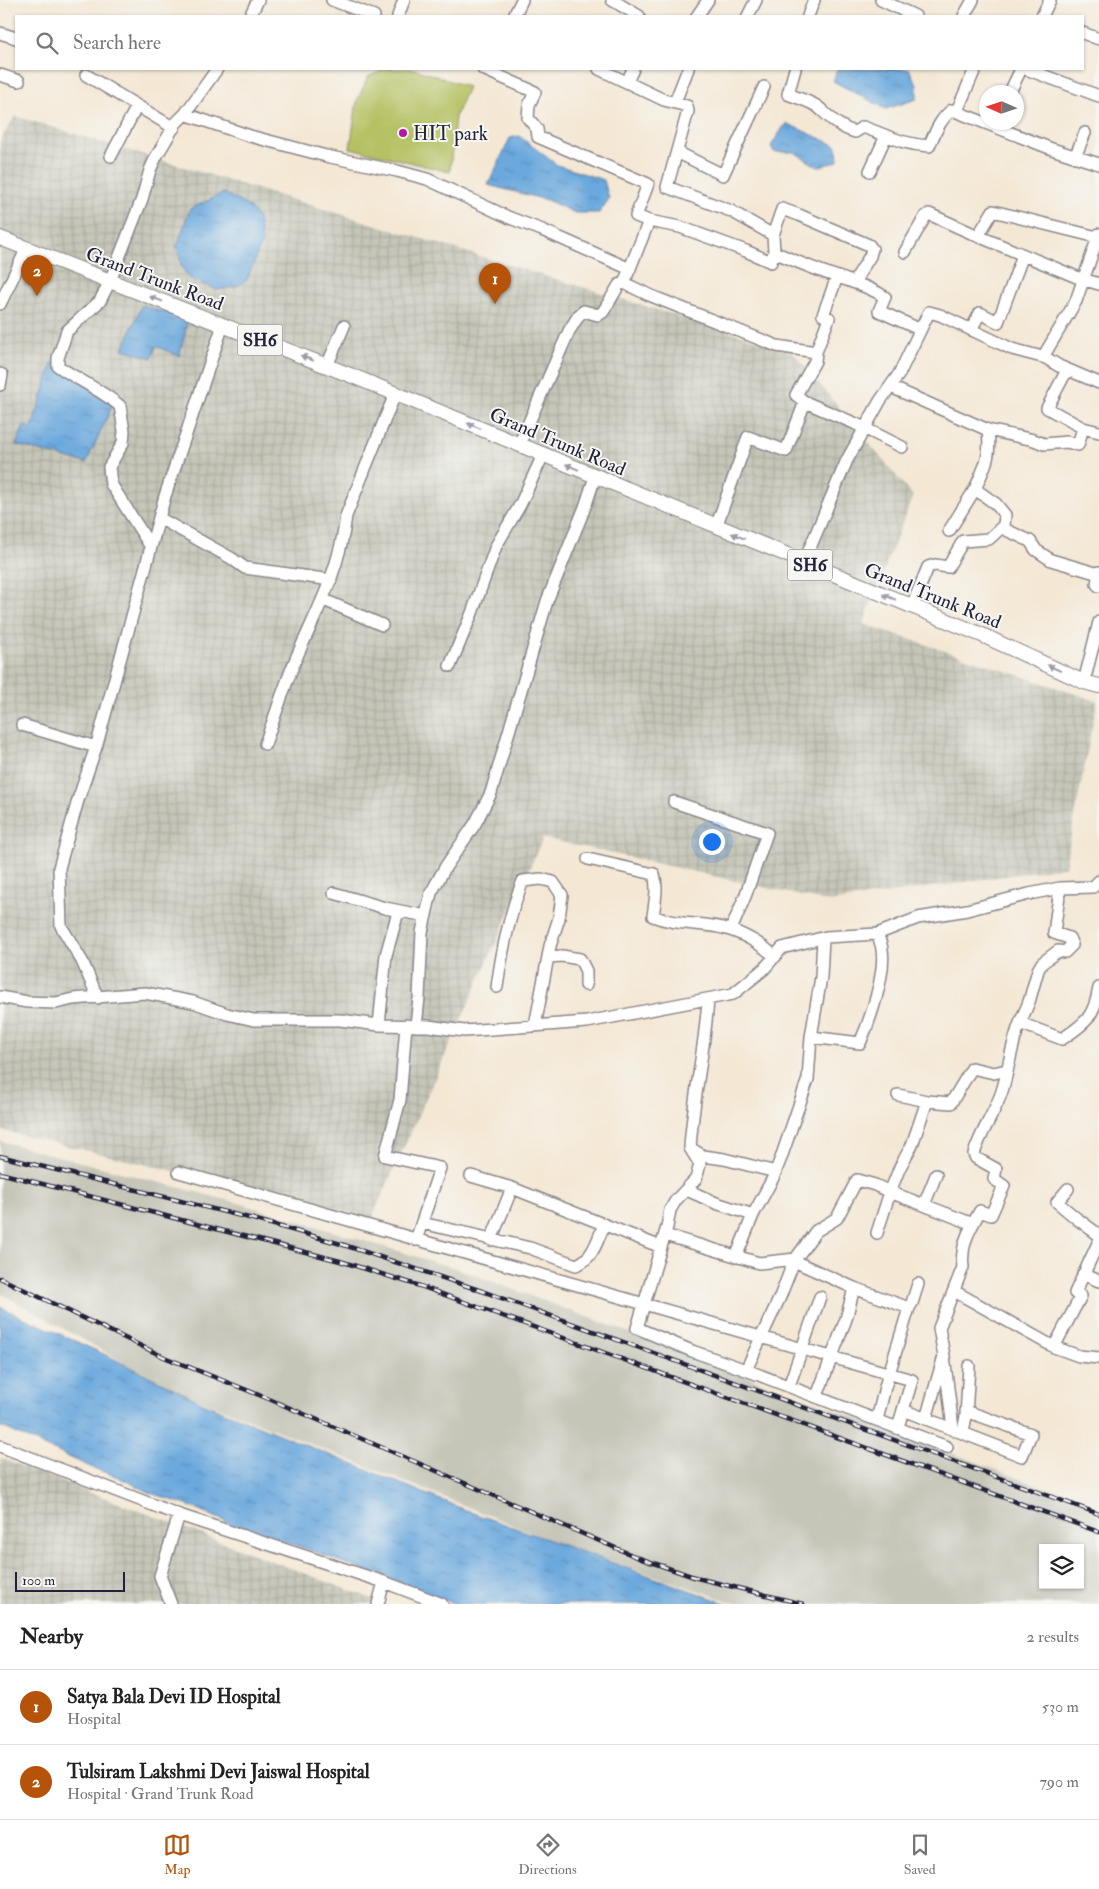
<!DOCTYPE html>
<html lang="en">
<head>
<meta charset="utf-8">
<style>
  body { margin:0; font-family:"IM FELL Double Pica",serif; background:#f6f6f6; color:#222 }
  .controls { position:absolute; right:15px; bottom:15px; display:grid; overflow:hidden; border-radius:0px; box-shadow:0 1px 4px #0004 }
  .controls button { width:45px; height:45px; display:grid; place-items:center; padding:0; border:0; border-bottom:1px solid #e0e0e0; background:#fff; color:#222; font:25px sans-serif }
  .compass { position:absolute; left:979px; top:85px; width:45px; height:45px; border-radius:50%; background:#fff; box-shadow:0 1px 4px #0004; rotate:273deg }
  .scale { position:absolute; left:15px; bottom:12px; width:110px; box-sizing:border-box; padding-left:5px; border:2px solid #22223b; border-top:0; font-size:14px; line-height:18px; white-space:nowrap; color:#22223b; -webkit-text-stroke:4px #f6f6f2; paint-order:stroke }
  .you { position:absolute; left:711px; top:841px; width:18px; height:18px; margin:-12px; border:4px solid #fff; border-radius:50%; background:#1a73e8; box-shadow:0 0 0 8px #1a73e833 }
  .badge { display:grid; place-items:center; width:32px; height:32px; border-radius:50%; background:#b45309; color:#fff; font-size:16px; font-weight:700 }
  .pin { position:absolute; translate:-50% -41px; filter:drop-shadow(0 1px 2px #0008) }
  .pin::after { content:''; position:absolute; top:26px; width:18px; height:15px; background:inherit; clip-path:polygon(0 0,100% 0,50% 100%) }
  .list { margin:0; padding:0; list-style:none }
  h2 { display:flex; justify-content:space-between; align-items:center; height:65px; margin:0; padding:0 20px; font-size:21px }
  h2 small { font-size:16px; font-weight:400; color:#767676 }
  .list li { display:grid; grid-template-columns:32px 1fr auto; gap:15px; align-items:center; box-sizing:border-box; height:75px; padding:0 20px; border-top:1px solid #e0e0e0 }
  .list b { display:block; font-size:19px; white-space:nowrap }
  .list p { margin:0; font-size:16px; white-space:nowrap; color:#767676 }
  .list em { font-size:16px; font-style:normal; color:#767676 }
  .icon { flex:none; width:28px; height:28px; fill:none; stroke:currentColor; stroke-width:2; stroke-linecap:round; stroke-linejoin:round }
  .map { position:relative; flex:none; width:1099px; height:1604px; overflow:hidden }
  .search { position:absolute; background:#fff; box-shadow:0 1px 4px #0004; left:15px; right:15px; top:15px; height:55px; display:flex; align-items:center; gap:12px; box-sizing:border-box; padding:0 18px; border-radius:0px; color:#767676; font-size:19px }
  .sheet { height:215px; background:#fff }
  nav { display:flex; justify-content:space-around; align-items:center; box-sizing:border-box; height:70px; border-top:1px solid #e0e0e0; background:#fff; font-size:14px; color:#767676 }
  nav a { display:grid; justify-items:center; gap:2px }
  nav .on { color:#b45309 }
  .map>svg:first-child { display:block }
  .industrial { fill:url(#industrial-grid) }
  .railway { fill:#c5c5b8; fill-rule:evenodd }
  .grass { fill:#b5c163; stroke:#6c724f }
  .water { fill:url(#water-ripples); stroke:#46658c }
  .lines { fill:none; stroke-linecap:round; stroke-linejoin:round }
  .minor-casing { stroke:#8b8588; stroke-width:14 }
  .major-casing { stroke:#8b8588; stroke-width:16 }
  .minor { stroke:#fff; stroke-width:11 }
  .major { stroke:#fff; stroke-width:14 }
  .rail-casing { stroke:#22223b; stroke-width:4.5 }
  .rail { stroke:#f6f6f2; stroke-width:2.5; stroke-dasharray:8; stroke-linecap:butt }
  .oneway { fill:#9c9ca7 }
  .poi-dot { fill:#b5179e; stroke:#f6f6f2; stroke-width:2 }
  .labels { text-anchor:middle; stroke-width:4; stroke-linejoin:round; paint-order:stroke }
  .shield { fill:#f6f6f2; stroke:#626272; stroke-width:1 }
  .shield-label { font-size:18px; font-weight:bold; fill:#22223b }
  .poi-label { font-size:19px; fill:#22223b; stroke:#f6f6f2; text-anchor:start }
  .street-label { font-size:19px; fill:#22223b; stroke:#f6f6f2 }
</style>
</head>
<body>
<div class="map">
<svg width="1099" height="1604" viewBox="0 0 1099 1604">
  <defs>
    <pattern id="industrial-grid" width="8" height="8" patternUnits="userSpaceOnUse" patternTransform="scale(1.25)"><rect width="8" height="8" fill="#c5c5b8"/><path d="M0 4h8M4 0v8" fill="none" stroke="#a9a99f"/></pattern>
    <pattern id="water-ripples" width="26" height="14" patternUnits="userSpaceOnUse" patternTransform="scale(1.25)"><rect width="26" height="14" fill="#6ba8dd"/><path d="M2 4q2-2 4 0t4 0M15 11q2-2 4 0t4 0" fill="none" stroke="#5888b4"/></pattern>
  </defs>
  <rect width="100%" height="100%" fill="#f6f6f2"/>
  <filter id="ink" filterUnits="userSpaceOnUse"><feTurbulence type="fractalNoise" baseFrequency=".02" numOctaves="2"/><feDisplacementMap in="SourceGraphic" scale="10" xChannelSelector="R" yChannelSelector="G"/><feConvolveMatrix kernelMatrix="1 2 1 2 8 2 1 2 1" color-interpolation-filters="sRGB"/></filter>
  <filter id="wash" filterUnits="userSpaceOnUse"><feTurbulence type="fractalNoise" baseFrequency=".0096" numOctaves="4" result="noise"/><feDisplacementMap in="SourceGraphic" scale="20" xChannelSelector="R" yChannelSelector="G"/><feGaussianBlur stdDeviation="1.12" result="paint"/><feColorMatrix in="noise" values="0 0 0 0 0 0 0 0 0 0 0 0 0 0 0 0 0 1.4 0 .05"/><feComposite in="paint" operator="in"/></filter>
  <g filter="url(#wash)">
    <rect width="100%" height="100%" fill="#f4e8d5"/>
    <!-- industrial -->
    <path class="industrial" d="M15 116 791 350 913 496 863 624 1097 701 1065 867 829 902 543 838 372 1218 0 1130V141Z
      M0 1458 375 1600 374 1604H0Z"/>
    <!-- railway -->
    <path class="railway" d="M0 1141 242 1204 464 1271 1099 1508V1604H738L560 1544 166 1386 0 1293ZM1043 1548H1080V1585H1043Z"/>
    <!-- grass -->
    <path class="grass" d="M385 69H415L468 87 455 117 450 172 350 148 357 101 368 77Z"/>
    <!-- water -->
    <path class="water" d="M837 69H909L917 85V99L886 109 833 81Z
      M786 123 837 146 838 161 818 167 794 152H774L771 146Z
      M519 136 557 165 604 180 609 199 599 213H575L547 200 488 185 510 138Z
      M224 193 249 207 258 218 262 241 247 280 235 287 217 290 190 279 181 265 177 246 190 209Z
      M142 305 188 320 179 356 156 346 152 358 123 349Z
      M53 362 116 398 86 463 16 445 24 426 32 428Z
      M0 1307 106 1355 210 1406 313 1448 473 1513 728 1604H457L411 1589 321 1554 233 1525 195 1508 151 1493 118 1477 93 1468 0 1426Z"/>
  </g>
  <g filter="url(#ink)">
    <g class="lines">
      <defs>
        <path id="minor" d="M332 0 374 16
          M612 0 639 16
          M881 0 915 16
          M250 16 258 0
          M398 16 404 0
          M514 16 522 0
          M697 16 708 0
          M748 16 756 0
          M808 16 814 0
          M964 16 973 0
          M1042 16 1050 0
          M0 33 16 38
          M1083 33 1099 39
          M483 69 535 92 529 105 528 118 537 129 538 137 648 184 636 216 649 221 624 283 619 285 603 312 598 315 584 311 579 315 569 331 519 445
          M599 69 664 100 687 106 688 111 667 187 731 211 773 235
          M795 69 788 94C797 98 810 101 818 107 830 117 839 128 855 132L863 127C889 136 901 144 929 146 935 133 940 119 952 110L1052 149 1099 164
          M1026 69 1099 96
          M0 75 19 81
          M86 75 174 128
          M627 82 633 69
          M1010 92 1021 69
          M675 102 688 69
          M957 111 975 69
          M185 114 250 136 326 156 397 171 427 179 510 218 542 230 630 269
          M677 152 723 175 764 87
          M111 156 137 106
          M1075 157 1085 133
          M870 171 886 136
          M649 221 680 227 746 251 771 262 774 252 773 235 782 209 799 215 869 245 872 249 870 256 854 282
          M1097 237 993 211 978 236 1079 278 1099 284
          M774 252C795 261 816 270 838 277 855 283 870 287 885 297L879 311 919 329
          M905 252 925 217 929 214 978 236
          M837 277 823 315 829 318 816 352 815 361 796 395 805 402 854 423 902 447
          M624 283 649 295 777 346 816 352
          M0 304 27 248
          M971 330 980 313 998 322 1023 255
          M1043 357 1076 301 1099 234
          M327 366 344 326
          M1067 370 1047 408 1083 428 1099 432
          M0 374 2 375 0 385
          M891 387 988 430C991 457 986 464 975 489L996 504 1005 515 1004 525 989 539 963 541 948 567 935 565 928 567 912 606
          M988 430 1034 440 1044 444 1067 442 1078 445 1083 428
          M159 518 231 558 245 568 331 580
          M716 527 748 437 786 451 805 402
          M1002 528 1030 541 1036 550 1051 560 1099 574
          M949 531 975 489
          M151 547 111 484 109 467 123 443 124 431 120 406C101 390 78 380 58 366V358L67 331 100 301 110 281 142 199 150 170 156 157 176 123 185 114 217 69
          M804 562 847 460 880 401 899 374 929 312 940 315 1012 349 1046 358 1059 366 1099 383
          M1099 572 1097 584 1099 586
          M324 600 382 625
          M450 666 472 613 496 546 520 505 543 455
          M1084 682 1099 622
          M22 725 96 747
          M265 744C276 714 285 683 298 654 319 607 340 568 346 516L395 394
          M674 802 767 833 746 894 731 930
          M588 859 654 874C658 887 655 902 653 916 677 926 703 922 727 929 744 934 763 945 775 957
          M1060 888 1054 933 1069 938 1072 945 1065 952 1058 951 1042 963 1038 970 1029 1002 1020 1023 1062 1039C1086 1023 1094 1017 1099 988
          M334 893 385 908 426 916
          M548 957 562 956 580 959 586 971V985
          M497 987C502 951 509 914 523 881L541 879 553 882 562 895 559 918 550 946 535 1026
          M0 997 27 1002 56 1003 73 999 145 993 193 1002 227 1014 254 1020H340L379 1025 428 1026 464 1031 587 1022 733 994 764 969 782 948 826 937 877 934 918 918 967 910 1029 894 1060 888 1093 887 1099 881
          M98 998 82 961 61 926 59 868 78 800 97 744 165 496 223 325
          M708 999C705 1049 693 1098 690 1148L703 1156 724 1159 776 1172
          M379 1025 386 955 398 912
          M406 1025 400 1100 385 1156 440 1168 416 1240
          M416 1026 419 998 422 932 431 893 446 866 475 824 491 793 547 601 585 507 595 477
          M811 1037 860 1043C870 1021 886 973 882 950 882 945 879 939 877 934
          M898 1095 927 1101
          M690 1148 700 1164 696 1179 676 1200 670 1210 667 1227 637 1328 692 1351 746 1370 947 1447
          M179 1172 912 1380 898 1427
          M936 1175 924 1205 973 1224
          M471 1176 512 1188 661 1247
          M1068 1189 1057 1202 1076 1218 1099 1235
          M687 1190 716 1203 753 1215
          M924 1205 890 1192 900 1167 912 1145 927 1101 951 1103 972 1068 994 1073 1006 1070
          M422 1223 530 1248 576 1265C593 1259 597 1241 604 1225
          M665 1235 759 1263 796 1259
          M491 1240 512 1188
          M1099 1241 1075 1293 1081 1296 1054 1347 1079 1356 1099 1358
          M736 1257 753 1215 773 1178 781 1158 808 1079 811 1037 821 977 823 938
          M794 1261 854 1288 909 1308
          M1083 1274 1099 1281
          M954 1291 1054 1347
          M944 1356 939 1328 963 1267C960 1245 970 1229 980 1211L991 1215 1004 1186 994 1179 996 1169 976 1158 974 1154C981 1131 995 1113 1002 1091 1009 1069 1011 1045 1020 1023
          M746 1370 780 1297 794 1261 816 1231 837 1218 857 1180 875 1185 890 1192 877 1233
          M789 1386 820 1297
          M817 1396 846 1319 854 1288
          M903 1410 1022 1456 1031 1434 966 1411
          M926 1419 944 1356 953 1428
          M877 1420 885 1387 909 1308 912 1303 918 1284
          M963 1432 966 1416 969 1366
          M0 1446 179 1515 384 1582 442 1604
          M171 1604 160 1576 179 1515
          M378 1604 384 1582"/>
        <path id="major" d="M0 238 355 377 982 635 1084 682 1099 686"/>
      </defs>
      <!-- minor casing -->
      <use href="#minor" class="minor-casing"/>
      <!-- major casing -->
      <use href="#major" class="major-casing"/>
      <!-- minor -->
      <use href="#minor" class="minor"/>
      <!-- major -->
      <use href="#major" class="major"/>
      <defs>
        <path id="rail" d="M0 1156 253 1219 341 1244 482 1291 1099 1514
          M0 1173 340 1261 420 1286 1099 1532
          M0 1278 164 1357 269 1399 639 1558 697 1578 803 1604"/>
      </defs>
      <!-- rail casing -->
      <use href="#rail" class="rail-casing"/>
      <!-- rail -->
      <use href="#rail" class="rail"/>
    </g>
    <!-- one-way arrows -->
    <defs><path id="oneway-solid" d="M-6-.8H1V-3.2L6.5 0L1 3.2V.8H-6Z" transform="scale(1.25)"/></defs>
    <g class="oneway">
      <use href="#oneway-solid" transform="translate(156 299) rotate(-159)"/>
      <use href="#oneway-solid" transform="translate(307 358) rotate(-158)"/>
      <use href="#oneway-solid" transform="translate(474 426) rotate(-157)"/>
      <use href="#oneway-solid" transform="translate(572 467) rotate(-157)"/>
      <use href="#oneway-solid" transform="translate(738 536) rotate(-158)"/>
      <use href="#oneway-solid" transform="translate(889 597) rotate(-158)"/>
      <use href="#oneway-solid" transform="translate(1054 668) rotate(-155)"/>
    </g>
  </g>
  <!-- markers -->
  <circle class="poi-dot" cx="403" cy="133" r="5"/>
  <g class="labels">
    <!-- shield labels -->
    <g class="shield">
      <rect x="237.5" y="324.5" width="45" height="31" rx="4"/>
      <rect x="787.5" y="549.5" width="45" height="31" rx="4"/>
    </g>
    <g class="shield-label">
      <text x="260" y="346">SH6</text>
      <text x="810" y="571">SH6</text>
    </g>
    <!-- poi labels -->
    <g class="poi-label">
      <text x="413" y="140">HIT park</text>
    </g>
    <!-- street labels -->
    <g class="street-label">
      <text transform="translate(155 278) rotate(21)" y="7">Grand Trunk Road</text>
      <text transform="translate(558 441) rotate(23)" y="7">Grand Trunk Road</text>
      <text transform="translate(933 595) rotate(22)" y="7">Grand Trunk Road</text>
    </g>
  </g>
</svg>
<div class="controls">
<button><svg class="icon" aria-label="layers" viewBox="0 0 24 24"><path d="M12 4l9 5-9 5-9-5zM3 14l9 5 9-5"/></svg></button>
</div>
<svg class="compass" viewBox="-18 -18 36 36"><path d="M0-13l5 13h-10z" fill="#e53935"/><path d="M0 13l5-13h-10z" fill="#767676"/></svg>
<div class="scale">100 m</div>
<div class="you"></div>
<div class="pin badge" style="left:495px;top:304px">1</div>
<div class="pin badge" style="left:37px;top:296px">2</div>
<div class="search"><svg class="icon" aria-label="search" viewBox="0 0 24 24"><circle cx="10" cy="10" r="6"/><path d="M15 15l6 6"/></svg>Search here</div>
</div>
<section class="sheet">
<h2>Nearby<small>2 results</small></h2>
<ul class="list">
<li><span class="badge">1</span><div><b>Satya Bala Devi ID Hospital</b><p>Hospital</p></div><em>530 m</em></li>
<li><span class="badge">2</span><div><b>Tulsiram Lakshmi Devi Jaiswal Hospital</b><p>Hospital · Grand Trunk Road</p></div><em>790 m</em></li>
</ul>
</section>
<nav>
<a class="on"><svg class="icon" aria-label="map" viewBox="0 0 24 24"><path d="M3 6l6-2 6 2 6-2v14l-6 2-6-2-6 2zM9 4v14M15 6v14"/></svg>Map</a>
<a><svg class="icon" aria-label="directions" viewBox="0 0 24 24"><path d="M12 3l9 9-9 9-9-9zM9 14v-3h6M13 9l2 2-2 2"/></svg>Directions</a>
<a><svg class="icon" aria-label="saved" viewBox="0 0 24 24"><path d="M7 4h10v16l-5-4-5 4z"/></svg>Saved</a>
</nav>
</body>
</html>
